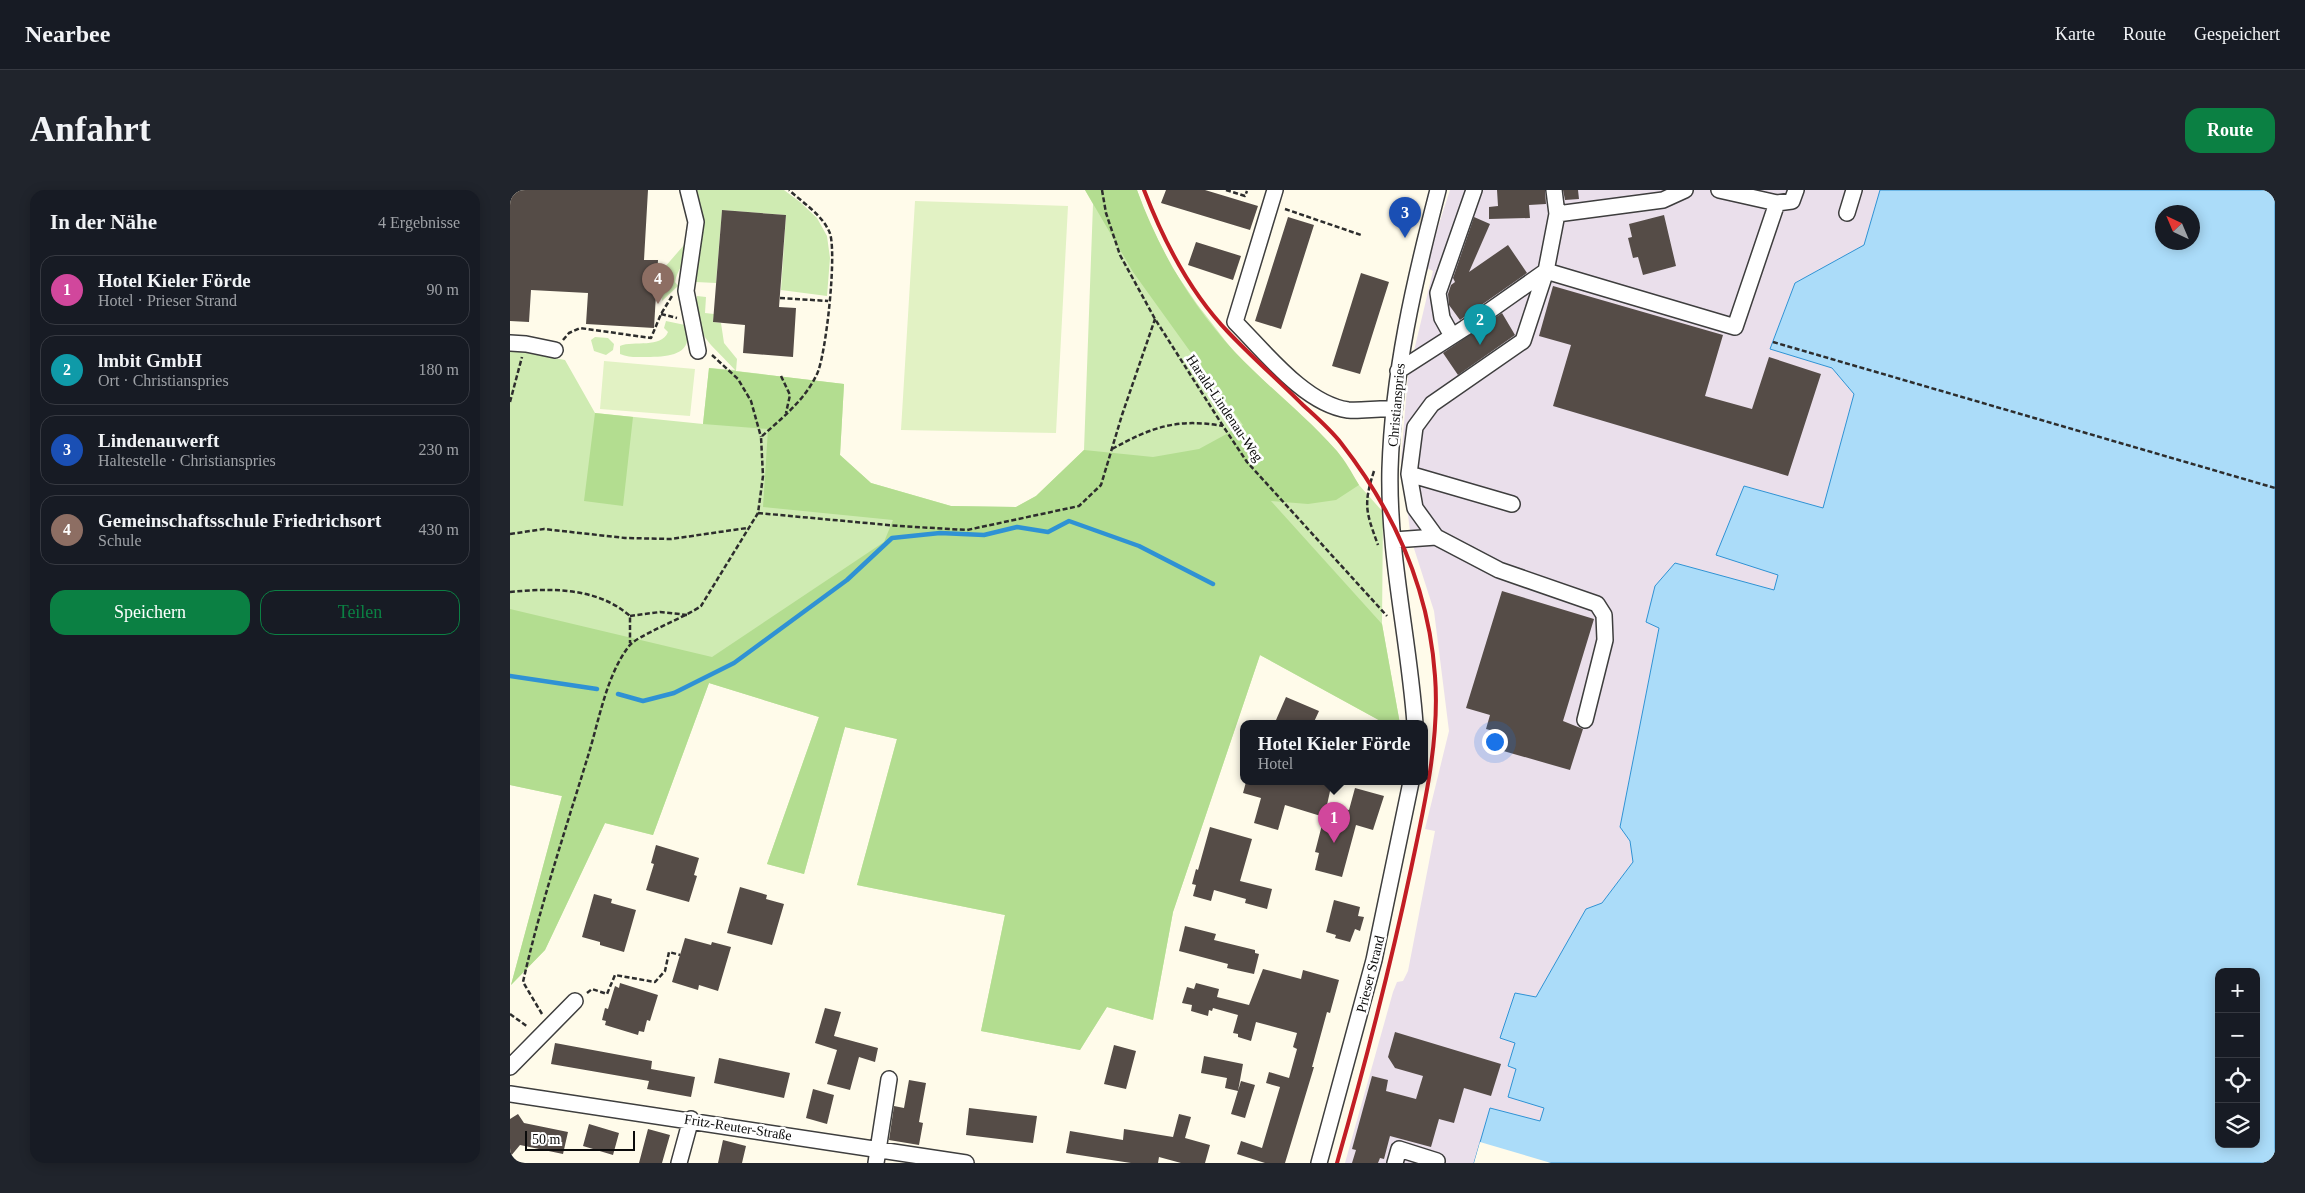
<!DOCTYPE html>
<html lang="de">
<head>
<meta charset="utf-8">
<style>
  body { margin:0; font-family:"Times New Roman",serif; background:#20242c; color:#f1f3f6 }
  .controls { position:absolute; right:15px; bottom:15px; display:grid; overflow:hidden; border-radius:10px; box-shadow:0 2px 12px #0003 }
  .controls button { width:45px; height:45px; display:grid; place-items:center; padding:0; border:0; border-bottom:1px solid #363941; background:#171b24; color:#f1f3f6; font:25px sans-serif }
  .compass { position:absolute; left:1645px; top:15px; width:45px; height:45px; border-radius:50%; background:#171b24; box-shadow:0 2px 12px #0003; rotate:316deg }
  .scale { position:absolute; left:15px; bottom:12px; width:110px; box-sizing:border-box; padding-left:5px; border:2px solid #0b0b0b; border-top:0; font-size:14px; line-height:18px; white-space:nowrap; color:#0b0b0b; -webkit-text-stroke:4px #fff; paint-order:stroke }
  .you { position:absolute; left:984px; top:551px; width:18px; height:18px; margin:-12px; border:4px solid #fff; border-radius:50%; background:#1a73e8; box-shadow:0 0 0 8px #1a73e833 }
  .badge { display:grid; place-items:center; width:32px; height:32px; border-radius:50%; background:#0b8043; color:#fff; font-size:16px; font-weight:700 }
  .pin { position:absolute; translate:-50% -41px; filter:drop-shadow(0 1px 2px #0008) }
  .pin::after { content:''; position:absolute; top:26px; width:18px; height:15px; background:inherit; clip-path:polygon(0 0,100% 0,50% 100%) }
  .popup { position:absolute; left:730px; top:530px; width:188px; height:65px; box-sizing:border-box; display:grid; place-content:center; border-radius:10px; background:#171b24; filter:drop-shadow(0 1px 4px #0005); font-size:16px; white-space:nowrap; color:#9ea1a6 }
  .popup b { font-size:19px; color:#f1f3f6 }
  .popup::after { content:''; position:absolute; left:50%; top:100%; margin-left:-10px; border:10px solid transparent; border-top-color:#171b24 }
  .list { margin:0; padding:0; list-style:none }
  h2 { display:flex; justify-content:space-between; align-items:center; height:65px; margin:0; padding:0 20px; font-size:21px }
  h2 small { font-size:16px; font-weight:400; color:#9ea1a6 }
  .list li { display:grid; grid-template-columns:32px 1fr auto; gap:15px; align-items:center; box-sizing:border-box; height:70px; margin:0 10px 10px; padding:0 10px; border:1px solid #363941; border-radius:15px }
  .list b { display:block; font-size:19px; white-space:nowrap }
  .list p { margin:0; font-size:16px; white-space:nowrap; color:#9ea1a6 }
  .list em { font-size:16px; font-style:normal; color:#9ea1a6 }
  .actions { display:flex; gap:10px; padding:15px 20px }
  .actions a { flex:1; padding:11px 0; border:1px solid #0b8043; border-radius:15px; text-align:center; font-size:18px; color:#0b8043 }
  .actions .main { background:#0b8043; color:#fff }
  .icon { flex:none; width:28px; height:28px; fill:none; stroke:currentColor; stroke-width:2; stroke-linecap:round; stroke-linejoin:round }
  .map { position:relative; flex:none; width:1765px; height:973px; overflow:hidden; border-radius:15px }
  header { display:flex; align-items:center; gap:30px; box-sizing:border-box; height:70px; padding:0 25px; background:#171b24; border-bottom:1px solid #363941 }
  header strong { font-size:24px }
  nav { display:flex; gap:28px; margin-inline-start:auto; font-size:18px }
  .intro { display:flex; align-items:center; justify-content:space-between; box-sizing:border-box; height:120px; padding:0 30px }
  h1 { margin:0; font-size:35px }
  .button { padding:12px 22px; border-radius:15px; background:#0b8043; color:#fff; font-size:18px; font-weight:700 }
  main { display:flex; gap:30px; padding:0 30px }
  aside { flex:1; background:#171b24; border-radius:15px; box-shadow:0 2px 12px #0003 }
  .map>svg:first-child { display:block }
  .industrial { fill:#eadfeb }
  .green { fill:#cfebb2 }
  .forest { fill:#b3dd90 }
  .pitch { fill:#e2f2c4 }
  .water { fill:#abdcf9; stroke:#2f92d4; fill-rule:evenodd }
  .pier { fill:#fffbea }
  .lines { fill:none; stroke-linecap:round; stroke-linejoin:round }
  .stream { stroke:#2f92d4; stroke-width:4.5 }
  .building { fill:#554c47 }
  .minor-casing { stroke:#3e3e3e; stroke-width:18 }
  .path { stroke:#2d2d2d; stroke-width:2.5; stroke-dasharray:5 2.5; stroke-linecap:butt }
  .minor { stroke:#fff; stroke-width:15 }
  .rail { stroke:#c21d24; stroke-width:4 }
  .labels { text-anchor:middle; stroke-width:5; stroke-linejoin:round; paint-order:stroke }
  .street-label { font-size:14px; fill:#0b0b0b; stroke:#fff }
</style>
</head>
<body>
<header>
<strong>Nearbee</strong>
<nav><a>Karte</a><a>Route</a><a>Gespeichert</a></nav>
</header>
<div class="intro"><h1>Anfahrt</h1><a class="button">Route</a></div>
<main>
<aside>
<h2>In der Nähe<small>4 Ergebnisse</small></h2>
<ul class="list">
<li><span class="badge" style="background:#d1479c">1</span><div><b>Hotel Kieler Förde</b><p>Hotel · Prieser Strand</p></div><em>90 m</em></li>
<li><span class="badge" style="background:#0f9aa8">2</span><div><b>lmbit GmbH</b><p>Ort · Christianspries</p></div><em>180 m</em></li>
<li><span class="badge" style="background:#1a4fb4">3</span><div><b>Lindenauwerft</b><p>Haltestelle · Christianspries</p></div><em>230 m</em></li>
<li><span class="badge" style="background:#8d6e63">4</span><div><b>Gemeinschaftsschule Friedrichsort</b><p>Schule</p></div><em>430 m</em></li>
</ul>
<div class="actions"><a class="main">Speichern</a><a>Teilen</a></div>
</aside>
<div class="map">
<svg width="1765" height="973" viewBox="0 0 1765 973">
  <rect width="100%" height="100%" fill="#fffbea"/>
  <!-- industrial -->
  <path class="industrial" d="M940 0H1370L1354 55 1285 93 1260 159 1322 178 1344 204 1313 319 1235 296 1269 385 1264 400 1165 373 1149 438 1110 637 1120 651 1123 672 1092 713 1076 719 1026 807 990 848 1005 853 998 876 1006 879 998 907 1034 917 1030 931 978 928 964 973H835L883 802 887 792 893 791 898 781 925 641 915 639 939 541 924 421 901 349 891 269 898 186 923 81 915 77Z"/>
  <!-- green -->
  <path class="green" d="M185 0H274L290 12 307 28 317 46 320 68 317 106 271 100 276 25 212 20 206 93 186 92 191 33Z
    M575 0H627L637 27 661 76 687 114 724 162 827 261 849 295 873 322 872 434 890 534H876L750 465 663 722 643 830 597 817 570 860 471 841 495 725 347 695 387 549 335 537 294 684 257 674 309 527 199 493 143 645 95 633 35 760 1 795 52 606 0 595V160L55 170 85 223 193 234 199 178 225 180C203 155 181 144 187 106L196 107 195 123 204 124 203 132 211 133 214 153 227 169 226 181 334 194 330 265 361 293 441 316 506 317 526 306 574 260 583 14Z
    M174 55 178 62C175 73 167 80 165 92L168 96 152 111 154 78Z
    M156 131 175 135C186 165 159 167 137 167 127 167 119 168 110 164V156C124 150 151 159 158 142L154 138Z
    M85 147 98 148 104 154 103 160 96 165 84 161 81 150Z"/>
  <!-- forest -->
  <path class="forest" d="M575 0H627C649 60 681 115 725 162 757 196 795 225 826 260 835 270 842 283 849 295L826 310 798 314 761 311 872 434 890 534H876L750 465 663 722 643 830 597 817 570 860 471 841 495 725 347 695 387 549 335 537 294 684 257 674 309 527 199 493 143 645 95 633 35 760 1 795 52 606 0 595V419L202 467 374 352 383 330 253 317 258 239 193 234 199 178 334 194 330 265 361 293 441 316 506 317 526 306 574 260 643 267 689 259 733 235 623 82Z
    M85 223 123 227 113 316 74 311Z"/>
  <!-- pitch -->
  <path class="pitch" d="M405 11 558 16 546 243 391 240Z
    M94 171 185 179 180 226 90 219Z"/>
  <!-- water -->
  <path class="water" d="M1370 0H1765V973H964L980 918 1030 931 1034 918 998 907 1006 879 998 876 1005 853 990 848 1005 803 1026 807 1076 719 1092 713 1123 672 1120 651 1110 637 1149 438 1136 432 1145 396 1165 373 1264 400 1268 385 1206 365 1234 296 1313 318 1344 204 1322 178 1260 159 1285 93 1354 55ZM1652 22H1682V52H1652ZM1709 782H1746V954H1709Z"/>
  <!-- pier -->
  <path class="pier" d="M970 952 1041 973H964Z"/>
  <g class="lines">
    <!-- stream -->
    <path class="stream" d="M0 486 87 499
      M108 504 133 511 164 503 224 473 337 390 382 348 430 343 474 345 507 337 538 342 559 331 629 356 703 394"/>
  </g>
  <!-- building -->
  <path class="building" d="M0 0H138L134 70H148L144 138 76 134 78 103 21 100 19 132 0 131Z
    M656 0H695L748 16 740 40 651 13Z
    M987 0H1035L1036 14 1019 15 1020 28 979 29V17L988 16Z
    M1053 0H1068L1069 9 1055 10Z
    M212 20 276 25 269 117 286 118 283 167 233 163 235 135 203 132Z
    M1154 25 1166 76 1133 85 1128 67 1123 68 1118 48 1122 47 1119 34Z
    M778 27 804 35 771 139 745 131Z
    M964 27 980 34 959 82 998 55 1017 83 950 130 939 115 938 104 941 95 945 92 943 88Z
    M686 52 731 66 723 90 678 75Z
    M851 83 879 92 850 184 822 176Z
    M1043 96 1213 145 1195 206 1242 219 1259 167 1311 184 1278 286 1043 216 1061 155 1029 146Z
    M992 123 1005 145 948 185 933 163Z
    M992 401 1084 429 1053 531 1073 539 1060 580 990 560 995 544 976 539 980 525 956 518Z
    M776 507 809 521 803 534H775L766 530Z
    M736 592H822L817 615 839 620 845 598 874 606 863 640 846 635 832 687 805 680 809 663 805 662 814 627 775 615 768 640 744 633 751 608 733 603Z
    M700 637 742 649 730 691 762 699 757 719 735 713 736 709 704 700 701 711 683 706 686 695 682 694 686 679 688 680Z
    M146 655 189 668 184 685 187 686 179 712 136 700 144 674 141 673Z
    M230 697 257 705 256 709 274 714 262 755 217 743Z
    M84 704 102 709 101 713 126 720 114 762 90 755V752L72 747Z
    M824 710 850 717 848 726 854 727 850 741 845 739 840 752 825 748 826 745 816 742Z
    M675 736 706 744 704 750 745 760V763L749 764 744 784 717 778 718 774 669 761Z
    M175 748 201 755 202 752 221 757 208 801 189 795 188 800 162 792Z
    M753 779 791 789 793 780 829 790 820 823 817 822 802 877H804L775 973H755L727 964 731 951 752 958 770 897 756 893 759 882 779 888 787 859 783 857 787 843 746 832 741 851 728 847V844L723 843 728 825 703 818 702 821 699 820 698 826 681 821 682 815 672 813 677 797 684 799 686 793 709 799 707 807 739 815Z
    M110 793 148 805 140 831 137 830 134 842 129 841 128 845 95 835 96 831 92 830 95 818 98 819 105 796 109 798Z
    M315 818 331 822 324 846 368 858 365 872 349 867 340 900 317 894 327 860 305 853Z
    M885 842 991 874 981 906 954 898 944 933 929 929 921 957 880 946 874 969 870 968 868 973H842L846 960 842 959 862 886 878 890 876 901 906 909 913 886 885 878 878 867Z
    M45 853 142 871 141 879 185 887 181 907 137 899 139 891 41 874Z
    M604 855 626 861 616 899 594 894Z
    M694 866 733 874 728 901 715 898 717 888 691 883Z
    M209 868 280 883 274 908 204 893Z
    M399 890 416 893 409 932 413 933 409 955 379 950 384 916 394 918Z
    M731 891 745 895 735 928 721 924Z
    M303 899 324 905 317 934 296 928Z
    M459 918 527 926 523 953 456 945Z
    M8 924 14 933 58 942 53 964 10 955 0 967V929Z
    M669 924 681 927 675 948 700 955 695 973H671L649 967 648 973H621L556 963 560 941 613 950 614 939 663 947Z
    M79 934 109 943 103 965 73 956Z
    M138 939 160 945 152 973H129Z
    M213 950 236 956 232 973H208Z"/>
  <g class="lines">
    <defs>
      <path id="minor" d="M178 0 186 32 176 101 188 161
        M765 0 725 132C755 162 795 214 838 220 853 221 869 218 884 219
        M1044 0 1047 24
        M1209 0 1267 13 1282 11 1286 0
        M1337 23 1344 0
        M942 146 932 128 928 103 964 0
        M0 153 16 154 45 160
        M888 181 955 138 1036 81 1047 24 1153 10 1175 0
        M899 284 1002 314
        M926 347 989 380 1087 414 1094 425 1095 450 1075 530
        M884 350 926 347 905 318 899 284 905 237 922 214 1013 151 1036 81 1225 137 1267 13
        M905 534C899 449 878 365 880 279 883 183 904 92 928 0
        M0 877 65 811
        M0 904C152 926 304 949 456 973
        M169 973 181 929
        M366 973 379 889
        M809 973 864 770 901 592
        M885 973 889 959 927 971 926 973"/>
    </defs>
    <!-- minor casing -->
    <use href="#minor" class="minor-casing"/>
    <!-- path -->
    <path class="path" d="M592 0 596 23 610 65 645 129 713 236 737 272 877 426
      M716 0 735 6 737 1
      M775 19 851 45
      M270 108 318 111
      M151 124 167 128
      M53 150 59 143 70 138 141 148 151 124 162 106
      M1263 152 1765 298
      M202 165 228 189 241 211 251 247
      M271 186 280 205 276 223
      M0 212 12 167
      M602 259C642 237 667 228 713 236
      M864 281C853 315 856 322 868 355
      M248 323 389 336 457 340 569 316 591 295 612 225 645 129
      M0 344 34 339 115 348 161 349 237 338
      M0 402C40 398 87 397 120 426V453
      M120 426 150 422 178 425
      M77 803 82 799 97 804 105 785 145 792 155 781 159 762 170 765
      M0 824 18 837
      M32 824 13 792C30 716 55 641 78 566 89 531 96 486 119 456 126 446 176 427 191 416L248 323 253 286 251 247C271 229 295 210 307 184 316 166 328 57 319 41 311 24 292 12 279 0"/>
    <!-- minor -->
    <use href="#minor" class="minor"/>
    <!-- rail -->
    <path class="rail" d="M634 0C654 52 680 103 719 143 743 168 769 191 793 215 806 227 820 239 831 253 884 321 919 399 925 486 930 550 914 617 901 679 880 778 855 875 827 973"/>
  </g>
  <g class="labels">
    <!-- street labels -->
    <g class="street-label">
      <text transform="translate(886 215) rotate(-85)" y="5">Christianspries</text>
      <text transform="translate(715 218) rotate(56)" y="5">Harald-Lindenau-Weg</text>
      <text transform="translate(860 784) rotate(-76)" y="5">Prieser Strand</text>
      <text transform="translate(228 937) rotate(9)" y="5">Fritz-Reuter-Straße</text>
    </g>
  </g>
</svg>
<div class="controls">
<button>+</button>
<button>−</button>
<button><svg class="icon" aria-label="locate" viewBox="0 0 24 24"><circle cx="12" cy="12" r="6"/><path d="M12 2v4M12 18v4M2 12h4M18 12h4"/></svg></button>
<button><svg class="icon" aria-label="layers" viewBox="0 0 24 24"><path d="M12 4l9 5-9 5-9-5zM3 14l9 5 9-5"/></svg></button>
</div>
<svg class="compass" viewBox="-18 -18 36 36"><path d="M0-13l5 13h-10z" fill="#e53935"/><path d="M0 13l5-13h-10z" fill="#9ea1a6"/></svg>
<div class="scale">50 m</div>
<div class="you"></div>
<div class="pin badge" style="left:824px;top:653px;background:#d1479c">1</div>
<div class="popup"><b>Hotel Kieler Förde</b>Hotel</div>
<div class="pin badge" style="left:970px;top:155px;background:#0f9aa8">2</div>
<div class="pin badge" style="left:895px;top:48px;background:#1a4fb4">3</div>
<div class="pin badge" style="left:148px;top:114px;background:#8d6e63">4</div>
</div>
</main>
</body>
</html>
